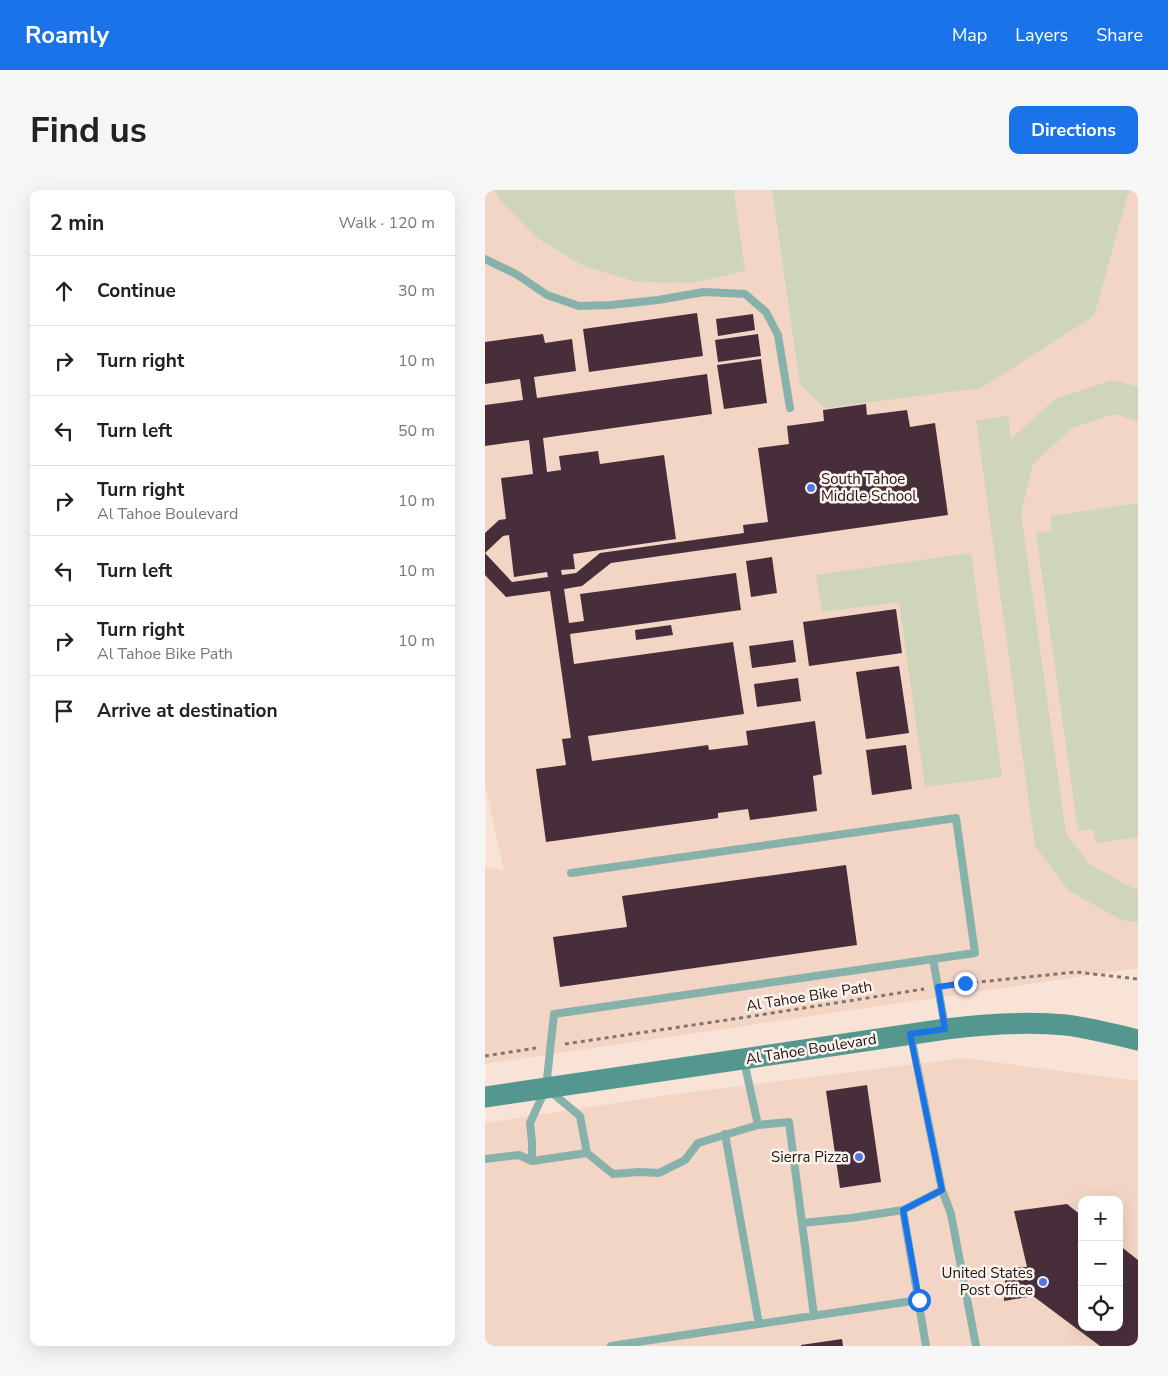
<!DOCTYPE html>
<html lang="en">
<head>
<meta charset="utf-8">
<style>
  body { margin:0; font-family:"Nunito Sans",sans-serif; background:#f6f6f6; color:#222 }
  .controls { position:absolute; right:15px; bottom:15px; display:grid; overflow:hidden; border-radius:10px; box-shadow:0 5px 20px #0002 }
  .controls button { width:45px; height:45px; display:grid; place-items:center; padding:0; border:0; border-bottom:1px solid #e0e0e0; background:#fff; color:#222; font:25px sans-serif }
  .stop { position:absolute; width:15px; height:15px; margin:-11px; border:4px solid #1a73e8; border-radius:50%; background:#fff }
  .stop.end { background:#1a73e8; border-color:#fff; box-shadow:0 1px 5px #0008 }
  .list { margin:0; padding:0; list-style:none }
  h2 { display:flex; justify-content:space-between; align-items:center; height:65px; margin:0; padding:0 20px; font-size:21px }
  h2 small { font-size:16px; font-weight:400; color:#767676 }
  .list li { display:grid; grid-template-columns:32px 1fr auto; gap:15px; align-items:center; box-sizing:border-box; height:70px; padding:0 20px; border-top:1px solid #e0e0e0 }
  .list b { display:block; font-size:19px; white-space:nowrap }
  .list p { margin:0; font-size:16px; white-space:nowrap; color:#767676 }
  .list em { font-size:16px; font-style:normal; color:#767676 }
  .icon { flex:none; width:28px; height:28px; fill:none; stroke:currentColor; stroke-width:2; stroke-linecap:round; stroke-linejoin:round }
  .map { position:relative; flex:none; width:653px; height:1156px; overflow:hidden; border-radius:10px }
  header { display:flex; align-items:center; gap:30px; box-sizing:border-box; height:70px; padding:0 25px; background:#1a73e8; color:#fff }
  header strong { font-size:24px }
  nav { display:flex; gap:28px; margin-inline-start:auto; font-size:18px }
  .intro { display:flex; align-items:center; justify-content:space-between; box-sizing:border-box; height:120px; padding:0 30px }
  h1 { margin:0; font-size:35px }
  .button { padding:12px 22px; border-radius:10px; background:#1a73e8; color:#fff; font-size:18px; font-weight:700 }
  main { display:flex; gap:30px; padding:0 30px }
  aside { flex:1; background:#fff; border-radius:10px; box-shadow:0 5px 20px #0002 }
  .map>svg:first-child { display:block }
  .built { fill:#f2d5c5; fill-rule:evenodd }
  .green { fill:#ced5ba }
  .building { fill:#482e3b; fill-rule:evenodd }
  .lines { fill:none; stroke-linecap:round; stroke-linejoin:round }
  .path { stroke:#83756d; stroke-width:3; stroke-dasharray:4 4; stroke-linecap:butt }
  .service { stroke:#87b2ac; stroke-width:8 }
  .secondary { stroke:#53978f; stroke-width:21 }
  .route { stroke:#1a73e8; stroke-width:6 }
  .poi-dot { fill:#5175e9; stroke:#fcf3ef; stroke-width:2 }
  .labels { text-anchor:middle; stroke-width:5; stroke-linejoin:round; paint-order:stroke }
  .poi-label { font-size:15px; fill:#1e1612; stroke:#fcf3ef; text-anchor:end }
  .street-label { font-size:15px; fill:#1e1612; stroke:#fcf3ef }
</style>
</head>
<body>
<header>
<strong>Roamly</strong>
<nav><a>Map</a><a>Layers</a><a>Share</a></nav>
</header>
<div class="intro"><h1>Find us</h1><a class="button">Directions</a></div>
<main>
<aside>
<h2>2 min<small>Walk · 120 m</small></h2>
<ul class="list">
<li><svg class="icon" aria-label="ahead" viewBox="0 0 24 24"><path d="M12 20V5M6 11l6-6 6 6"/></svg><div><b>Continue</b></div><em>30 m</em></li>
<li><svg class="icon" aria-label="right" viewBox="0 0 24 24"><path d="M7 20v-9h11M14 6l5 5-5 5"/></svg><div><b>Turn right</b></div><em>10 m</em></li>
<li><svg class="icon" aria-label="left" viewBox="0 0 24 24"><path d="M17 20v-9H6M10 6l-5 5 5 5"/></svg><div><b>Turn left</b></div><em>50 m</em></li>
<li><svg class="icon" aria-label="right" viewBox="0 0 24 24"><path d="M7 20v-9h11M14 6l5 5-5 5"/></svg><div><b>Turn right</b><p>Al Tahoe Boulevard</p></div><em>10 m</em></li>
<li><svg class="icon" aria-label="left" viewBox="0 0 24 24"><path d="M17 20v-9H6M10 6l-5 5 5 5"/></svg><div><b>Turn left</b></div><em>10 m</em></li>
<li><svg class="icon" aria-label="right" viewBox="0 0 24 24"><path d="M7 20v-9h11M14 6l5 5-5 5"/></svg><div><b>Turn right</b><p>Al Tahoe Bike Path</p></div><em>10 m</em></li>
<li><svg class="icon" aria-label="arrive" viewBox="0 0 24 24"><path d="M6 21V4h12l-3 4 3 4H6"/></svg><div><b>Arrive at destination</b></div></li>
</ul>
</aside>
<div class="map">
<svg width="653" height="1156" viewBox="0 0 653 1156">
  <rect width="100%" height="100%" fill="#f9e3d7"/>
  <!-- built -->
  <path class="built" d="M0 0H653V778L0 874V677L19 681 0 595Z
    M478 868 653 891V1156H0V933L182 905ZM597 1010H634V1137H597Z"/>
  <!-- green -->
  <path class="green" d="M9 0H249L260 81 207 93 152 92 99 76 52 48 14 9Z
    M287 0H644L609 126 496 198 340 218 315 195Z
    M628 190 653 197V231L629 224 587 238 548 274 536 324 581 644 605 674 647 698 653 699V732L636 730 583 700 550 656 491 230 523 226 526 249 570 209Z
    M653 313V647L611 653 608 639 593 641 551 343 567 340 565 326Z
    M486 363 517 587 440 597 414 412 337 422 331 385Z"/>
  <!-- building -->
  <path class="building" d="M212 123 218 166 104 182 98 139Z
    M268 124 270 140 233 146 231 129Z
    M58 144 60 153 87 149 91 181 49 187 52 208 222 184 227 224 58 248 62 282 76 280 74 266 113 261 115 274 179 265 191 349 88 364 90 379 76 380 77 385 91 383 115 363 259 343 258 335 283 332 273 258 304 254 302 236 339 231 338 220 381 214 382 225 422 220 425 237 450 233 463 325 126 373 97 396 79 399 84 433 99 431 95 404 251 383 256 420 85 444 89 474 248 452 259 524 103 546 107 571 223 555 224 560 263 555 261 541 330 531 337 584 328 586 332 621 265 630 263 619 233 623V628L61 652 51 579 81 575 77 549 86 548 65 401 21 407 0 385V343L14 330 21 329 16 288 48 284 44 250 0 256V215L38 210 35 189 0 194V152ZM24 345 29 387 62 382 63 387 27 392 0 363 18 346Z
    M273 144 276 166 233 172 230 150Z
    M276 169 282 213 239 219 232 175Z
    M287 367 292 403 266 407 261 371Z
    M411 419 417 463 324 476 318 432Z
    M186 435 188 445 151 450 150 440Z
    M308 450 311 472 267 478 264 456Z
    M414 476 424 543 381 549 371 482Z
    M313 488 316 511 272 517 269 494Z
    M421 555 427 599 387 605 381 560Z
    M361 675 372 755 75 797 68 747 142 737 137 706Z
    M382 895 396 992 355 998 341 901Z
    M582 1014 597 1026V1137H634V1055L653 1070V1156H615L548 1106 519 1111 521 1078 542 1077 529 1021Z
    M357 1149 358 1156H316V1155Z"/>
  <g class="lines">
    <!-- path -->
    <path class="path" d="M465 795 591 782 653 789
      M80 854 262 827 439 799
      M0 866 51 858"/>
    <!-- service -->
    <path class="service" d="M0 69 31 84 62 105 94 116 126 115 173 110 219 102 260 104 281 122 293 145 305 218
      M86 683 471 628 490 763 448 769
      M426 846 457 1000 466 1024 491 1156
      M259 871 273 935
      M65 901 95 926 102 963
      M240 944 274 1134
      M0 969 34 965 47 971 102 963 128 984 154 982 174 983 200 970 213 953 273 935 304 932 329 1126
      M47 971V952L45 933 61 898 69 824 448 769 460 837
      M418 1020 441 1156
      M317 1033 366 1028 418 1020 457 1000
      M126 1156 434 1110"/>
    <!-- secondary -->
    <path class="secondary" d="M0 907 461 839C501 834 540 831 581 835 605 838 629 844 653 850"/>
  </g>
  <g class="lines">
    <!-- route -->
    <path class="route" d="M434 1110 418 1020 457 1000 425 844 460 839 453 797 480 793"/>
  </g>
  <!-- markers -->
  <g class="poi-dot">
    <circle cx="326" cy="298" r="5"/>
    <circle cx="374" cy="967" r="5"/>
    <circle cx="558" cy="1092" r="5"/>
  </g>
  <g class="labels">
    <!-- poi labels -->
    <g class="poi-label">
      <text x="336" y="294" text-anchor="start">South Tahoe<tspan x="336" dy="17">Middle School</tspan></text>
      <text x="364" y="972">Sierra Pizza</text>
      <text x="548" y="1088">United States<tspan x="548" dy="17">Post Office</tspan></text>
    </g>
    <!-- street labels -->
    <g class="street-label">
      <text transform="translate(324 806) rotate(-9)" y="5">Al Tahoe Bike Path</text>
      <text transform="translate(326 859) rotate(-9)" y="5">Al Tahoe Boulevard</text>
    </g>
  </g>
</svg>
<div class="controls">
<button>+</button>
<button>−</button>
<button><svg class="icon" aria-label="locate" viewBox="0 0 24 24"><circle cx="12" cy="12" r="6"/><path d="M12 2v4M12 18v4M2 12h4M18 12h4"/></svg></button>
</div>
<div class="stop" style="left:434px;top:1110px"></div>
<div class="stop end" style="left:480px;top:793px"></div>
</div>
</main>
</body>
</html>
